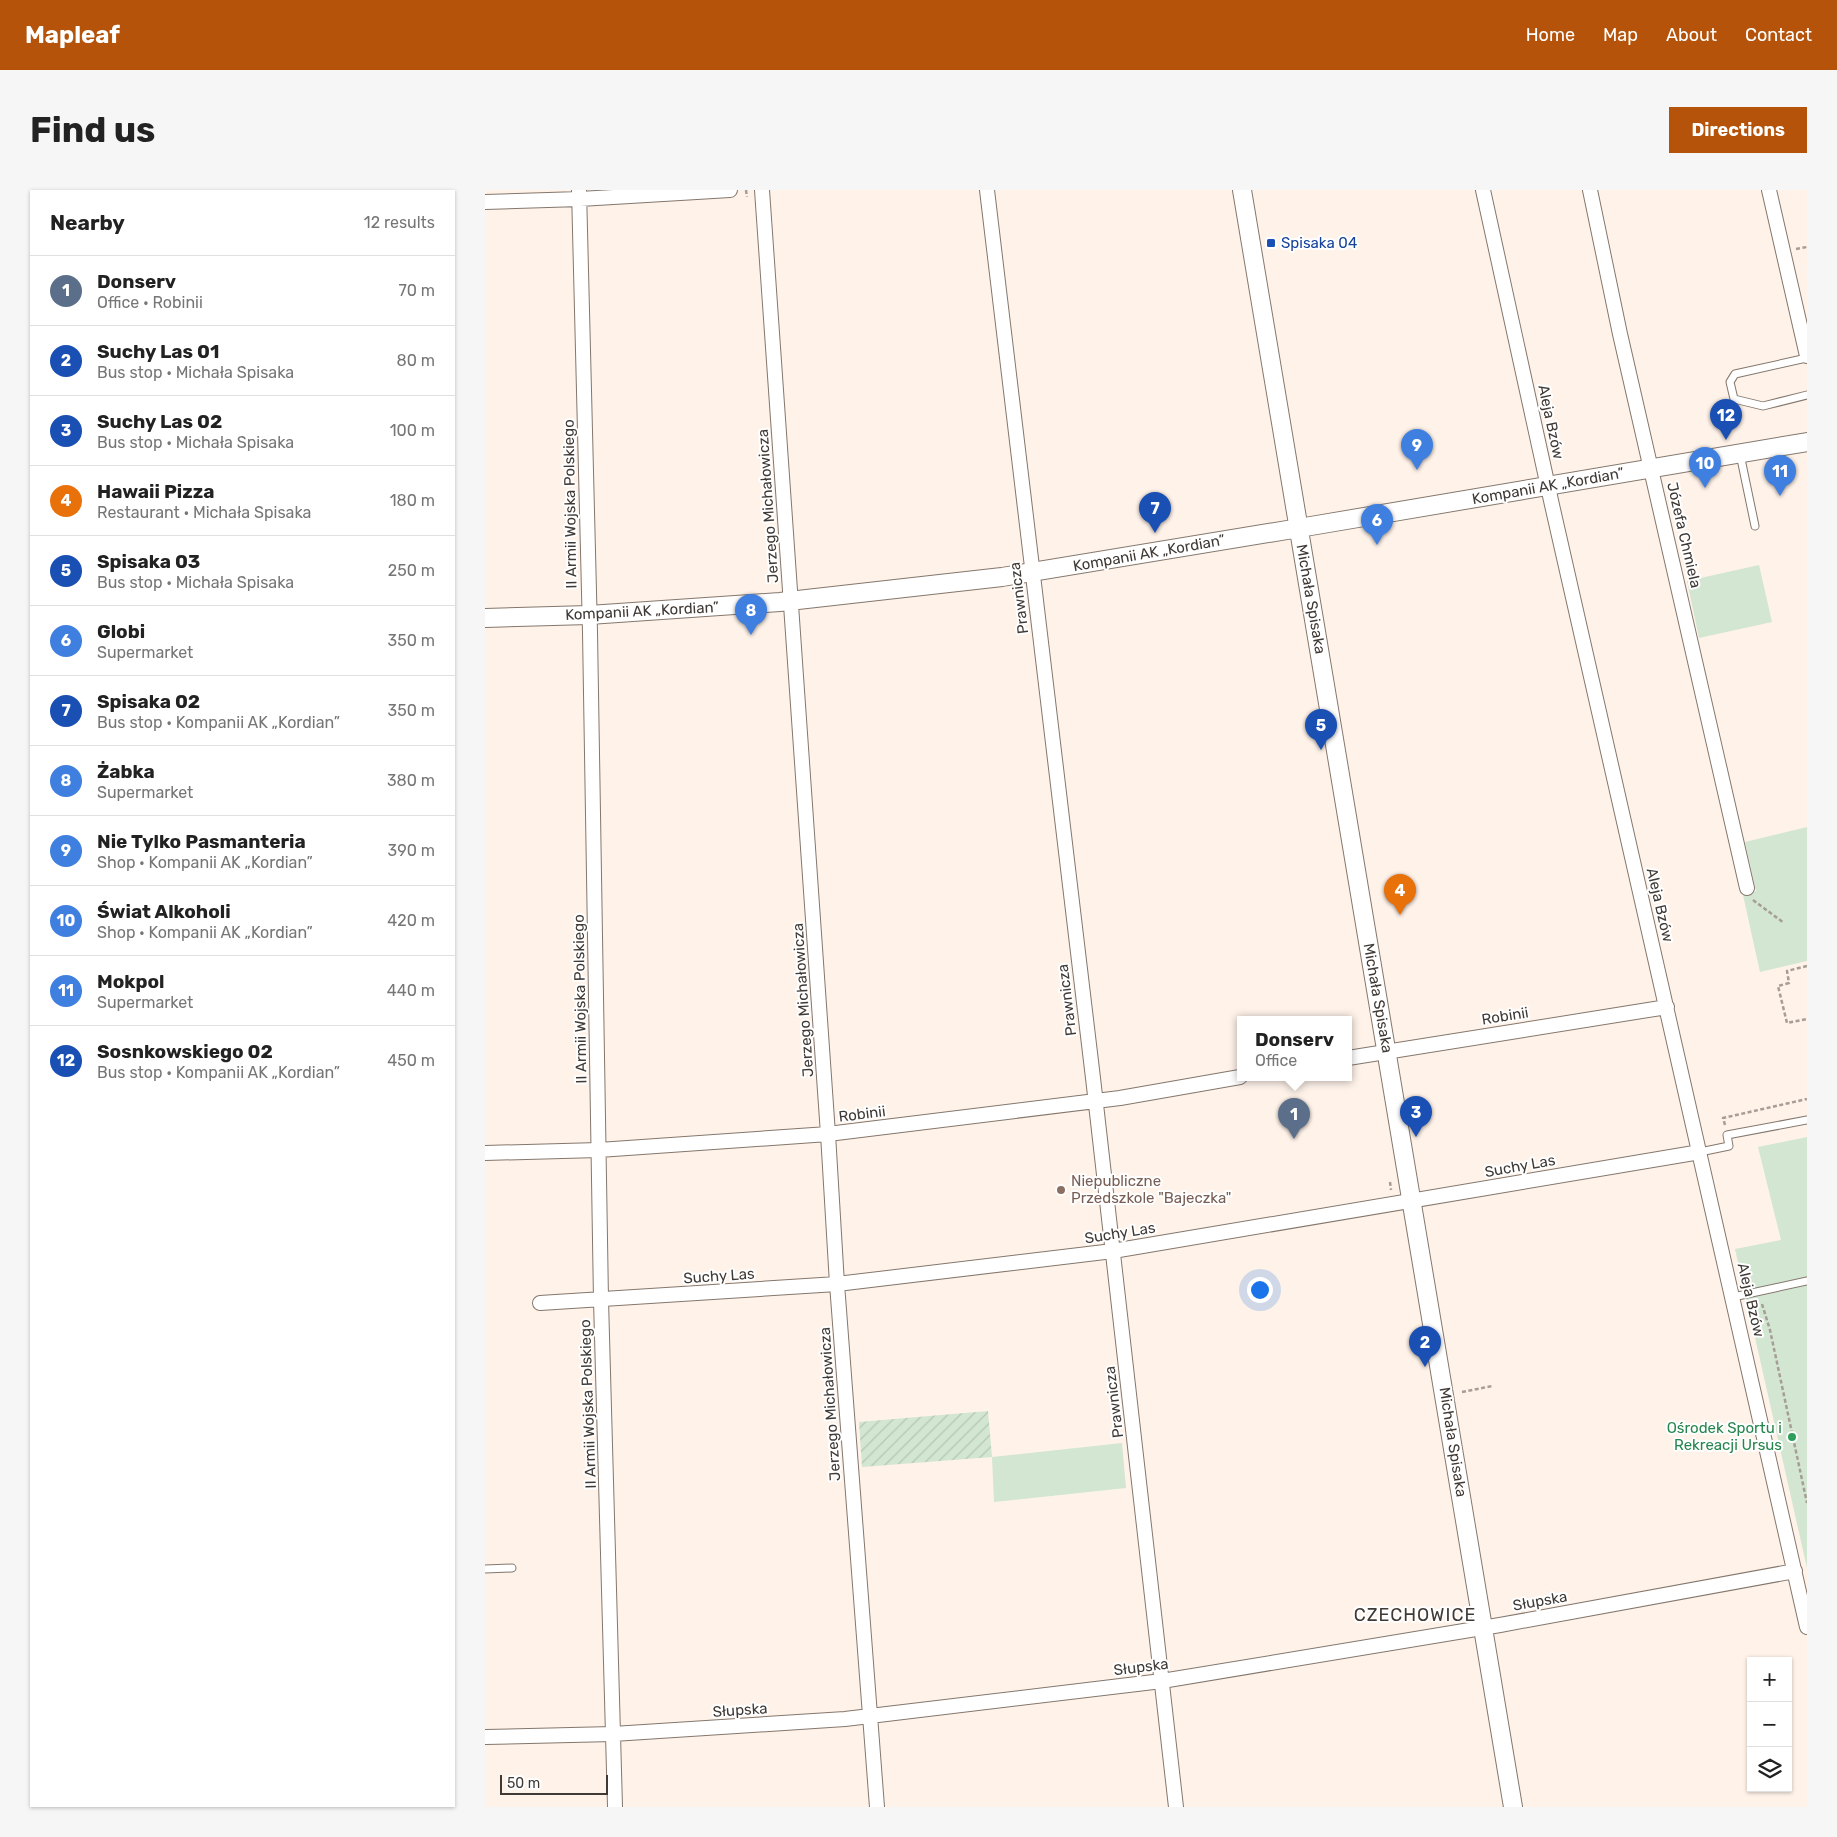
<!DOCTYPE html>
<html lang="en">
<head>
<meta charset="utf-8">
<style>
  body { margin:0; font-family:Rubik,sans-serif; background:#f6f6f6; color:#222 }
  .controls { position:absolute; right:15px; bottom:15px; display:grid; overflow:hidden; border-radius:0px; box-shadow:0 1px 4px #0004 }
  .controls button { width:45px; height:45px; display:grid; place-items:center; padding:0; border:0; border-bottom:1px solid #e0e0e0; background:#fff; color:#222; font:25px sans-serif }
  .scale { position:absolute; left:15px; bottom:12px; width:108px; box-sizing:border-box; padding-left:5px; border:2px solid #403a36; border-top:0; font-size:14px; line-height:18px; white-space:nowrap; color:#403a36; -webkit-text-stroke:4px #fff; paint-order:stroke }
  .you { position:absolute; left:774px; top:1099px; width:18px; height:18px; margin:-12px; border:4px solid #fff; border-radius:50%; background:#1a73e8; box-shadow:0 0 0 8px #1a73e833 }
  .badge { display:grid; place-items:center; width:32px; height:32px; border-radius:50%; background:#b45309; color:#fff; font-size:16px; font-weight:700 }
  .pin { position:absolute; translate:-50% -41px; filter:drop-shadow(0 1px 2px #0008) }
  .pin::after { content:''; position:absolute; top:26px; width:18px; height:15px; background:inherit; clip-path:polygon(0 0,100% 0,50% 100%) }
  .popup { position:absolute; left:752px; top:826px; width:115px; height:65px; box-sizing:border-box; display:grid; place-content:center; border-radius:0px; background:#fff; filter:drop-shadow(0 1px 4px #0005); font-size:16px; white-space:nowrap; color:#767676 }
  .popup b { font-size:19px; color:#222 }
  .popup::after { content:''; position:absolute; left:50%; top:100%; margin-left:-10px; border:10px solid transparent; border-top-color:#fff }
  .list { margin:0; padding:0; list-style:none }
  h2 { display:flex; justify-content:space-between; align-items:center; height:65px; margin:0; padding:0 20px; font-size:21px }
  h2 small { font-size:16px; font-weight:400; color:#767676 }
  .list li { display:grid; grid-template-columns:32px 1fr auto; gap:15px; align-items:center; box-sizing:border-box; height:70px; padding:0 20px; border-top:1px solid #e0e0e0 }
  .list b { display:block; font-size:19px; white-space:nowrap }
  .list p { margin:0; font-size:16px; white-space:nowrap; color:#767676 }
  .list em { font-size:16px; font-style:normal; color:#767676 }
  .icon { flex:none; width:28px; height:28px; fill:none; stroke:currentColor; stroke-width:2; stroke-linecap:round; stroke-linejoin:round }
  .map { position:relative; flex:none; width:1322px; height:1617px; overflow:hidden; border-radius:0px }
  header { display:flex; align-items:center; gap:30px; box-sizing:border-box; height:70px; padding:0 25px; background:#b45309; color:#fff }
  header strong { font-size:24px }
  nav { display:flex; gap:28px; margin-inline-start:auto; font-size:18px }
  .intro { display:flex; align-items:center; justify-content:space-between; box-sizing:border-box; height:120px; padding:0 30px }
  h1 { margin:0; font-size:35px }
  .button { padding:12px 22px; border-radius:0px; background:#b45309; color:#fff; font-size:18px; font-weight:700 }
  main { display:flex; gap:30px; padding:0 30px }
  aside { flex:1; background:#fff; border-radius:0px; box-shadow:0 1px 4px #0004 }
  .map>svg:first-child { display:block }
  .green { fill:#d2e6d2 }
  .garden { fill:url(#garden-furrows) }
  .lines { fill:none; stroke-linecap:round; stroke-linejoin:round }
  .service-casing { stroke:#84776d; stroke-width:9 }
  .minor-casing { stroke:#84776d; stroke-width:16 }
  .tertiary-casing { stroke:#84776d; stroke-width:20 }
  .path { stroke:#a79d97; stroke-width:2.5; stroke-dasharray:4 2.5; stroke-linecap:butt }
  .service { stroke:#fff; stroke-width:7 }
  .minor { stroke:#fff; stroke-width:14 }
  .tertiary { stroke:#fff; stroke-width:18 }
  .transit-dot { fill:#1a4fb4; stroke:#fff; stroke-width:2 }
  .education-dot { fill:#8d6e63; stroke:#fff; stroke-width:2 }
  .leisure-dot { fill:#2e9e5b; stroke:#fff; stroke-width:2 }
  .labels { text-anchor:middle; stroke-width:4; stroke-linejoin:round; paint-order:stroke }
  .transit-label { font-size:15px; fill:#164399; stroke:#fff; text-anchor:start }
  .street-label { font-size:15px; fill:#403a36; stroke:#fff }
  .education-label { font-size:15px; fill:#785e54; stroke:#fff; text-anchor:start }
  .leisure-label { font-size:15px; fill:#27864d; stroke:#fff; text-anchor:end }
  .quarter-label { font-size:18px; letter-spacing:1px; fill:#403a36; stroke:#fff }
</style>
</head>
<body>
<header>
<strong>Mapleaf</strong>
<nav><a>Home</a><a>Map</a><a>About</a><a>Contact</a></nav>
</header>
<div class="intro"><h1>Find us</h1><a class="button">Directions</a></div>
<main>
<aside>
<h2>Nearby<small>12 results</small></h2>
<ul class="list">
<li><span class="badge" style="background:#5c6f8a">1</span><div><b>Donserv</b><p>Office · Robinii</p></div><em>70 m</em></li>
<li><span class="badge" style="background:#1a4fb4">2</span><div><b>Suchy Las 01</b><p>Bus stop · Michała Spisaka</p></div><em>80 m</em></li>
<li><span class="badge" style="background:#1a4fb4">3</span><div><b>Suchy Las 02</b><p>Bus stop · Michała Spisaka</p></div><em>100 m</em></li>
<li><span class="badge" style="background:#e8710a">4</span><div><b>Hawaii Pizza</b><p>Restaurant · Michała Spisaka</p></div><em>180 m</em></li>
<li><span class="badge" style="background:#1a4fb4">5</span><div><b>Spisaka 03</b><p>Bus stop · Michała Spisaka</p></div><em>250 m</em></li>
<li><span class="badge" style="background:#3f7fe0">6</span><div><b>Globi</b><p>Supermarket</p></div><em>350 m</em></li>
<li><span class="badge" style="background:#1a4fb4">7</span><div><b>Spisaka 02</b><p>Bus stop · Kompanii AK „Kordian”</p></div><em>350 m</em></li>
<li><span class="badge" style="background:#3f7fe0">8</span><div><b>Żabka</b><p>Supermarket</p></div><em>380 m</em></li>
<li><span class="badge" style="background:#3f7fe0">9</span><div><b>Nie Tylko Pasmanteria</b><p>Shop · Kompanii AK „Kordian”</p></div><em>390 m</em></li>
<li><span class="badge" style="background:#3f7fe0">10</span><div><b>Świat Alkoholi</b><p>Shop · Kompanii AK „Kordian”</p></div><em>420 m</em></li>
<li><span class="badge" style="background:#3f7fe0">11</span><div><b>Mokpol</b><p>Supermarket</p></div><em>440 m</em></li>
<li><span class="badge" style="background:#1a4fb4">12</span><div><b>Sosnkowskiego 02</b><p>Bus stop · Kompanii AK „Kordian”</p></div><em>450 m</em></li>
</ul>
</aside>
<div class="map">
<svg width="1322" height="1617" viewBox="0 0 1322 1617">
  <defs>
    <pattern id="garden-furrows" width="10" height="10" patternUnits="userSpaceOnUse" patternTransform="scale(1.25)"><rect width="10" height="10" fill="#d2e6d2"/><path d="M-1 1l2-2M0 10L10 0M9 11l2-2" fill="none" stroke="#b5c6b5"/></pattern>
  </defs>
  <rect width="100%" height="100%" fill="#fef2e9"/>
  <!-- green -->
  <path class="green" d="M1274 375 1287 432 1214 448 1202 391Z
    M1322 637V771L1275 782 1258 705 1271 701 1260 652Z
    M1322 947V1378L1250 1059 1296 1050 1273 957Z
    M637 1253 641 1298 509 1312 507 1267Z"/>
  <!-- garden -->
  <path class="garden" d="M503 1221 507 1267 377 1277 374 1232Z"/>
  <g class="lines">
    <defs>
      <path id="service" d="M1322 168 1250 184 1245 192 1249 209 1278 216 1322 205
        M1255 264 1270 336
        M1215 962 1244 956 1242 945 1322 930
        M1248 1107 1322 1091
        M0 1379 27 1378"/>
      <path id="minor" d="M94 0 105 442 116 1110 130 1617
        M277 0 343 944 352 1094 392 1617
        M502 0 608 888 691 1617
        M998 0 1067 315 1322 1437
        M1105 0 1135 144 1262 698
        M1284 0 1322 166
        M0 12 95 9 245 0
        M863 868 1182 817
        M0 963 114 960 343 944 635 908 755 887
        M55 1113 352 1094 628 1061 1215 962
        M0 1547 128 1544 360 1529 677 1491 1015 1435 1310 1381"/>
      <path id="tertiary" d="M757 0 1028 1617
        M0 428 104 425 295 412 517 387 814 338 1322 252"/>
    </defs>
    <!-- service casing -->
    <use href="#service" class="service-casing"/>
    <!-- minor casing -->
    <use href="#minor" class="minor-casing"/>
    <!-- tertiary casing -->
    <use href="#tertiary" class="tertiary-casing"/>
    <!-- path -->
    <path class="path" d="M261 0 262 7
      M1311 59 1322 57
      M1268 710 1299 733
      M1322 776 1302 781 1304 793 1293 796 1302 833 1322 829
      M1240 935 1238 928 1322 909
      M905 992 906 1000
      M1277 1114 1285 1140 1322 1313
      M977 1202 1007 1196"/>
    <!-- service -->
    <use href="#service" class="service"/>
    <!-- minor -->
    <use href="#minor" class="minor"/>
    <!-- tertiary -->
    <use href="#tertiary" class="tertiary"/>
  </g>
  <!-- markers -->
  <rect class="transit-dot" x="781" y="48" width="10" height="10" rx="2.5"/>
  <circle class="education-dot" cx="576" cy="1000" r="5"/>
  <circle class="leisure-dot" cx="1307" cy="1247" r="5"/>
  <g class="labels">
    <!-- transit labels -->
    <g class="transit-label">
      <text x="796" y="58">Spisaka 04</text>
    </g>
    <!-- street labels -->
    <g class="street-label">
      <text transform="translate(1066 232) rotate(78)" y="5">Aleja Bzów</text>
      <text transform="translate(1063 296) rotate(-10)" y="5">Kompanii AK „Kordian”</text>
      <text transform="translate(85 314) rotate(-91)" y="5">II Armii Wojska Polskiego</text>
      <text transform="translate(283 316) rotate(-94)" y="5">Jerzego Michałowicza</text>
      <text transform="translate(1199 345) rotate(77)" y="5">Józefa Chmiela</text>
      <text transform="translate(664 363) rotate(-10)" y="5">Kompanii AK „Kordian”</text>
      <text transform="translate(534 408) rotate(-97)" y="5">Prawnicza</text>
      <text transform="translate(826 409) rotate(80)" y="5">Michała Spisaka</text>
      <text transform="translate(157 421) rotate(-3)" y="5">Kompanii AK „Kordian”</text>
      <text transform="translate(1175 715) rotate(77)" y="5">Aleja Bzów</text>
      <text transform="translate(893 808) rotate(80)" y="5">Michała Spisaka</text>
      <text transform="translate(95 809) rotate(-91)" y="5">II Armii Wojska Polskiego</text>
      <text transform="translate(318 810) rotate(-94)" y="5">Jerzego Michałowicza</text>
      <text transform="translate(582 810) rotate(-97)" y="5">Prawnicza</text>
      <text transform="translate(1020 826) rotate(-9)" y="5">Robinii</text>
      <text transform="translate(377 924) rotate(-7)" y="5">Robinii</text>
      <text transform="translate(1035 976) rotate(-10)" y="5">Suchy Las</text>
      <text transform="translate(635 1043) rotate(-9)" y="5">Suchy Las</text>
      <text transform="translate(234 1086) rotate(-4)" y="5">Suchy Las</text>
      <text transform="translate(1266 1110) rotate(77)" y="5">Aleja Bzów</text>
      <text transform="translate(629 1212) rotate(-97)" y="5">Prawnicza</text>
      <text transform="translate(103 1214) rotate(-92)" y="5">II Armii Wojska Polskiego</text>
      <text transform="translate(345 1214) rotate(-94)" y="5">Jerzego Michałowicza</text>
      <text transform="translate(968 1252) rotate(81)" y="5">Michała Spisaka</text>
      <text transform="translate(1055 1411) rotate(-10)" y="5">Słupska</text>
      <text transform="translate(656 1477) rotate(-7)" y="5">Słupska</text>
      <text transform="translate(255 1520) rotate(-4)" y="5">Słupska</text>
    </g>
    <!-- education labels -->
    <g class="education-label">
      <text x="586" y="996">Niepubliczne<tspan x="586" dy="17">Przedszkole "Bajeczka"</tspan></text>
    </g>
    <!-- leisure labels -->
    <g class="leisure-label">
      <text x="1297" y="1243">Ośrodek Sportu i<tspan x="1297" dy="17">Rekreacji Ursus</tspan></text>
    </g>
    <!-- quarter labels -->
    <g class="quarter-label">
      <text x="930" y="1431">CZECHOWICE</text>
    </g>
  </g>
</svg>
<div class="controls">
<button>+</button>
<button>−</button>
<button><svg class="icon" aria-label="layers" viewBox="0 0 24 24"><path d="M12 4l9 5-9 5-9-5zM3 14l9 5 9-5"/></svg></button>
</div>
<div class="scale">50 m</div>
<div class="you"></div>
<div class="pin badge" style="left:809px;top:949px;background:#5c6f8a">1</div>
<div class="popup"><b>Donserv</b>Office</div>
<div class="pin badge" style="left:940px;top:1177px;background:#1a4fb4">2</div>
<div class="pin badge" style="left:931px;top:947px;background:#1a4fb4">3</div>
<div class="pin badge" style="left:915px;top:725px;background:#e8710a">4</div>
<div class="pin badge" style="left:836px;top:560px;background:#1a4fb4">5</div>
<div class="pin badge" style="left:892px;top:355px;background:#3f7fe0">6</div>
<div class="pin badge" style="left:670px;top:343px;background:#1a4fb4">7</div>
<div class="pin badge" style="left:266px;top:445px;background:#3f7fe0">8</div>
<div class="pin badge" style="left:932px;top:280px;background:#3f7fe0">9</div>
<div class="pin badge" style="left:1220px;top:298px;background:#3f7fe0">10</div>
<div class="pin badge" style="left:1295px;top:306px;background:#3f7fe0">11</div>
<div class="pin badge" style="left:1241px;top:250px;background:#1a4fb4">12</div>
</div>
</main>
</body>
</html>
